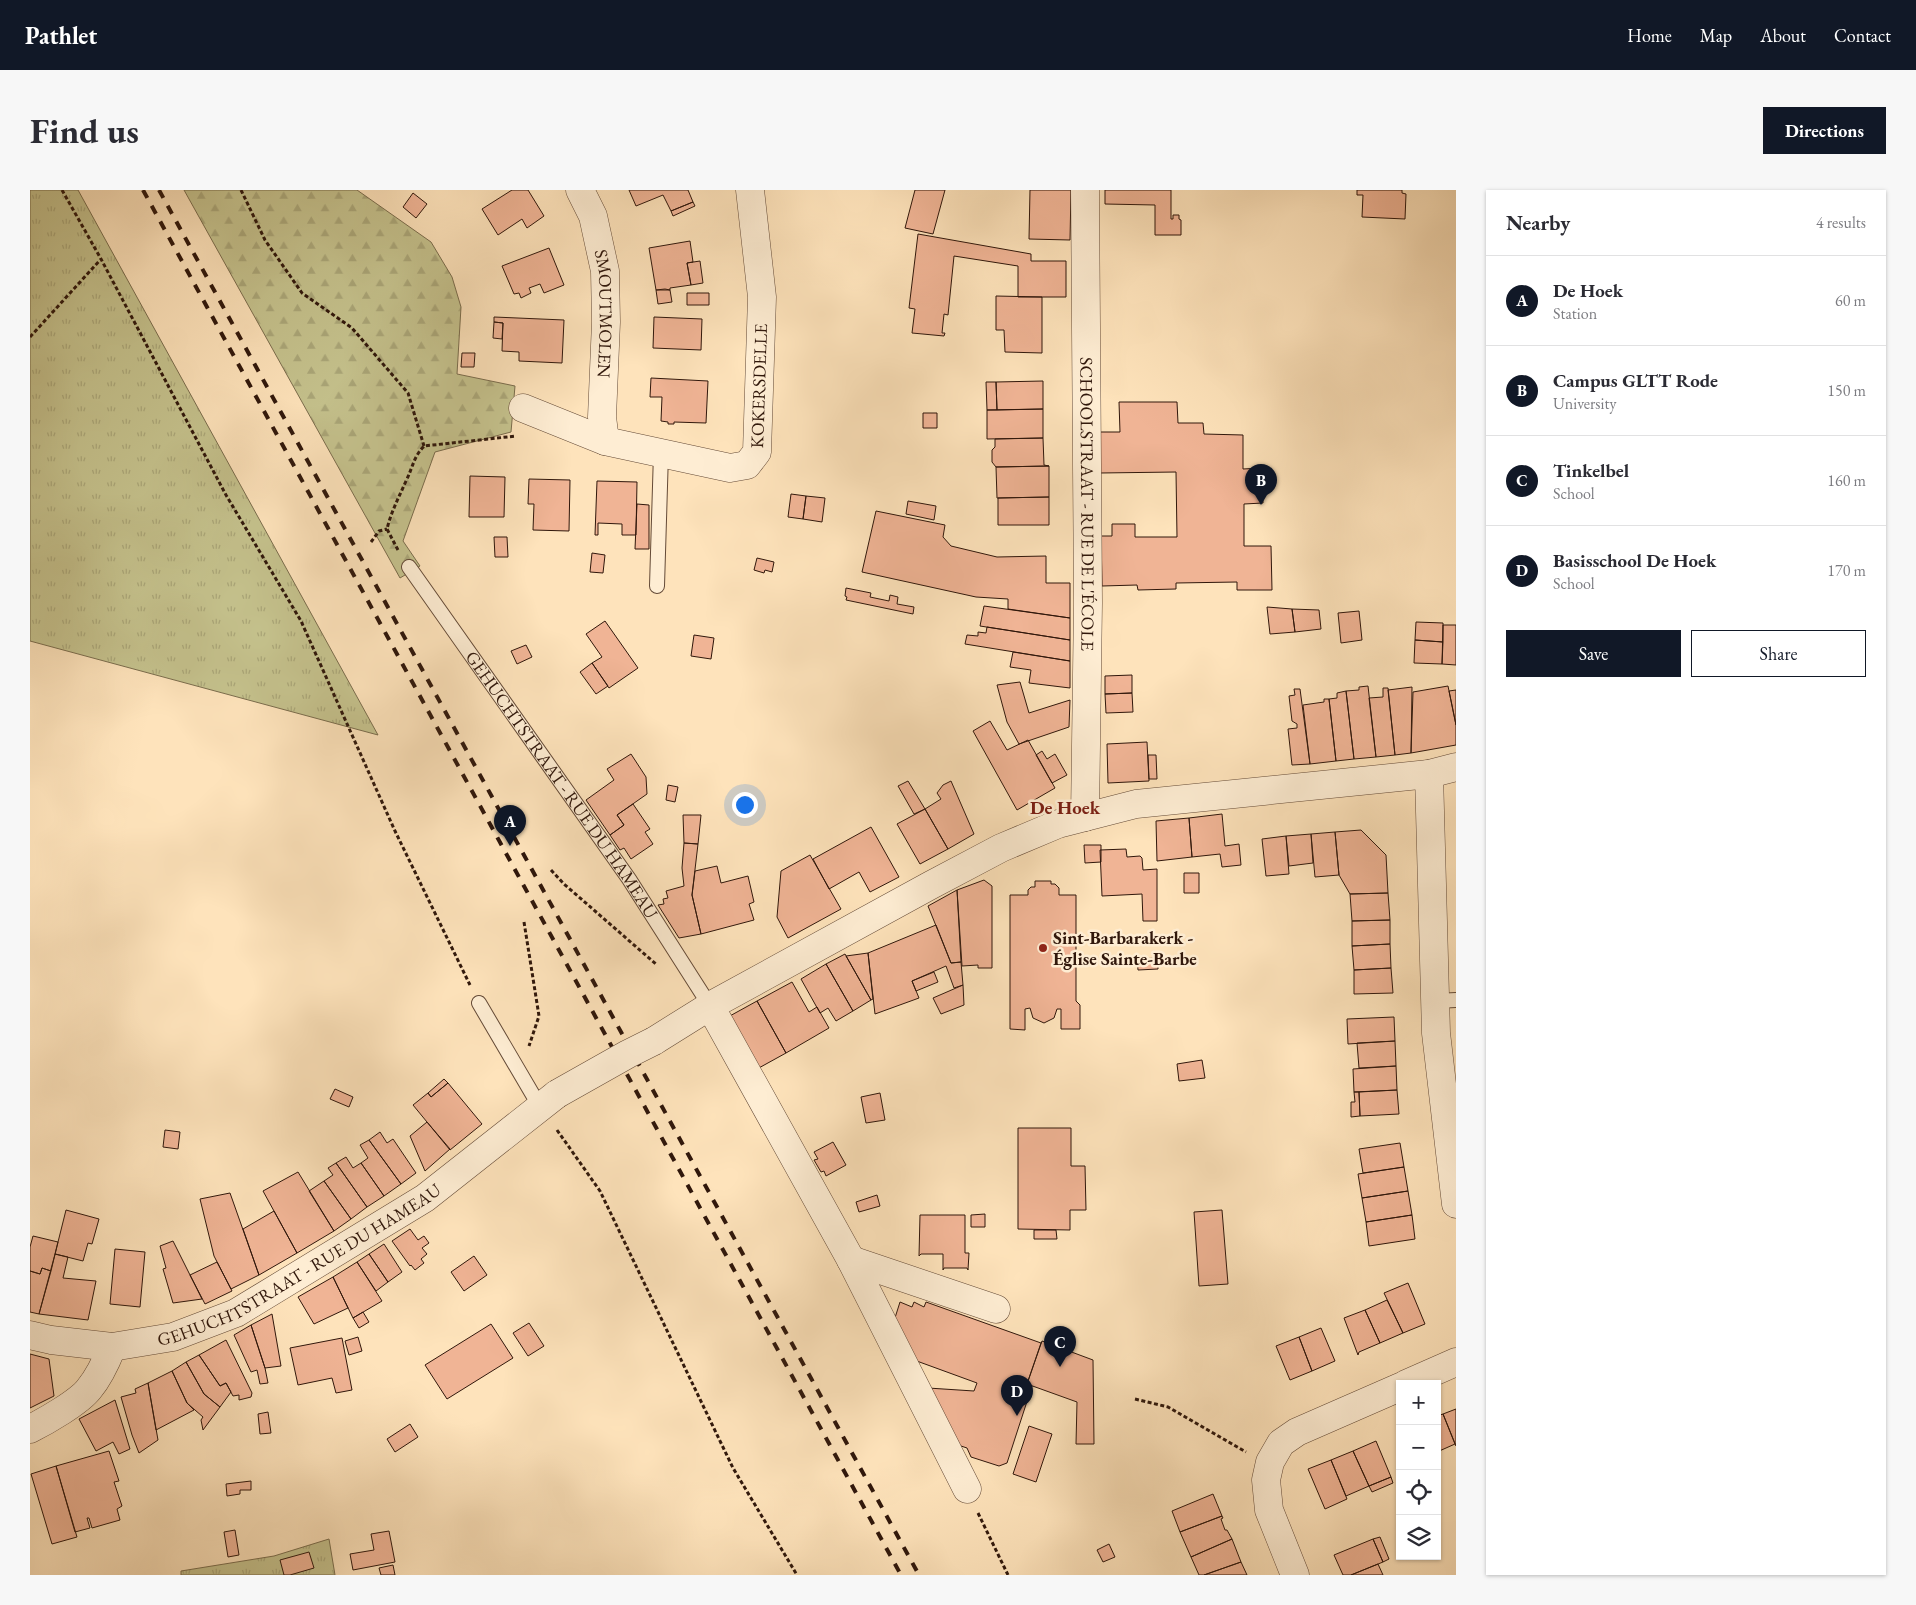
<!DOCTYPE html>
<html lang="en">
<head>
<meta charset="utf-8">
<style>
  body { margin:0; font-family:"EB Garamond",serif; background:#f7f7f7; color:#2b2b33 }
  .controls { position:absolute; right:15px; bottom:15px; display:grid; overflow:hidden; border-radius:0px; box-shadow:0 1px 4px #0004 }
  .controls button { width:45px; height:45px; display:grid; place-items:center; padding:0; border:0; border-bottom:1px solid #e1e1e2; background:#fff; color:#2b2b33; font:25px sans-serif }
  .you { position:absolute; left:714px; top:614px; width:18px; height:18px; margin:-12px; border:4px solid #fff; border-radius:50%; background:#1a73e8; box-shadow:0 0 0 8px #1a73e833 }
  .badge { display:grid; place-items:center; width:32px; height:32px; border-radius:50%; background:#111827; color:#fff; font-size:16px; font-weight:700 }
  .pin { position:absolute; translate:-50% -41px; filter:drop-shadow(0 1px 2px #0008) }
  .pin::after { content:''; position:absolute; top:26px; width:18px; height:15px; background:inherit; clip-path:polygon(0 0,100% 0,50% 100%) }
  .list { margin:0; padding:0; list-style:none }
  h2 { display:flex; justify-content:space-between; align-items:center; height:65px; margin:0; padding:0 20px; font-size:21px }
  h2 small { font-size:16px; font-weight:400; color:#7c7c81 }
  .list li { display:grid; grid-template-columns:32px 1fr auto; gap:15px; align-items:center; box-sizing:border-box; height:90px; padding:0 20px; border-top:1px solid #e1e1e2 }
  .list b { display:block; font-size:19px; white-space:nowrap }
  .list p { margin:0; font-size:16px; white-space:nowrap; color:#7c7c81 }
  .list em { font-size:16px; font-style:normal; color:#7c7c81 }
  .actions { display:flex; gap:10px; padding:15px 20px }
  .actions a { flex:1; padding:11px 0; border:1px solid #111827; border-radius:0px; text-align:center; font-size:18px; color:#111827 }
  .actions .main { background:#111827; color:#fff }
  .icon { flex:none; width:28px; height:28px; fill:none; stroke:currentColor; stroke-width:2; stroke-linecap:round; stroke-linejoin:round }
  .map { position:relative; flex:none; width:1426px; height:1385px; overflow:hidden; border-radius:0px }
  header { display:flex; align-items:center; gap:30px; box-sizing:border-box; height:70px; padding:0 25px; background:#111827; color:#fff }
  header strong { font-size:24px }
  nav { display:flex; gap:28px; margin-inline-start:auto; font-size:18px }
  .intro { display:flex; align-items:center; justify-content:space-between; box-sizing:border-box; height:120px; padding:0 30px }
  h1 { margin:0; font-size:35px }
  .button { padding:12px 22px; border-radius:0px; background:#111827; color:#fff; font-size:18px; font-weight:700 }
  main { display:flex; gap:30px; padding:0 30px }
  aside { flex:1; background:#fff; border-radius:0px; box-shadow:0 1px 4px #0004 }
  .map>svg:first-child { display:block }
  .grass { fill:url(#grass-tufts); stroke:#7a6c4c }
  .forest { fill:url(#forest-firs); stroke:#7a6c4c }
  .building { fill:#f0b495; stroke:#30170b }
  .lines { fill:none; stroke-linecap:round; stroke-linejoin:round }
  .service-casing { stroke:#644a37; stroke-width:16 }
  .minor-casing { stroke:#644a37; stroke-width:29 }
  .tertiary-casing { stroke:#644a37; stroke-width:29 }
  .path { stroke:#30170b; stroke-width:3; stroke-dasharray:4 2.5; stroke-linecap:butt }
  .service { stroke:#feedd3; stroke-width:14 }
  .minor { stroke:#feedd3; stroke-width:28 }
  .tertiary { stroke:#feedd3; stroke-width:28 }
  .rail { stroke:#30170b; stroke-width:4; stroke-dasharray:9 9; stroke-linecap:butt }
  .tertiary-bridge-casing { stroke:#644a37; stroke-width:29; stroke-linecap:butt }
  .tertiary-bridge { stroke:#feedd3; stroke-width:28 }
  .poi-dot { fill:#8f2418; stroke:#feedd3; stroke-width:2 }
  .labels { text-anchor:middle; stroke-width:5; stroke-linejoin:round; paint-order:stroke }
  .street-label { font-size:18px; fill:#30170b; stroke:#feedd3 }
  .poi-label { font-size:18px; font-weight:bold; fill:#30170b; stroke:#feedd3; text-anchor:start }
  .neighbourhood-label { font-size:19px; font-weight:bold; fill:#7a1f14; stroke:#feedd3 }
</style>
</head>
<body>
<header>
<strong>Pathlet</strong>
<nav><a>Home</a><a>Map</a><a>About</a><a>Contact</a></nav>
</header>
<div class="intro"><h1>Find us</h1><a class="button">Directions</a></div>
<main>
<div class="map">
<svg width="1426" height="1385" viewBox="0 0 1426 1385">
  <defs>
    <pattern id="grass-tufts" width="24" height="20" patternUnits="userSpaceOnUse" patternTransform="scale(1.25)"><rect width="24" height="20" fill="#c5c28d"/><path d="M3 7l-1-3M5 7V3M7 7l1-3M15 17l-1-3M17 17v-4M19 17l1-3" fill="none" stroke="#aaa678"/></pattern>
    <pattern id="forest-firs" width="22" height="20" patternUnits="userSpaceOnUse" patternTransform="scale(1.25)"><rect width="22" height="20" fill="#c5c28d"/><path d="M5 1l3.5 6h-7zM16 11l3.5 6h-7z" fill="#aaa678"/></pattern>
  </defs>
  <rect width="100%" height="100%" fill="#fee3bb"/>
  <filter id="stains"><feTurbulence type="fractalNoise" baseFrequency=".004" numOctaves="4"/><feColorMatrix values="0 0 0 0 .2 0 0 0 0 .09 0 0 0 0 .02 0 0 0 .5 -.17"/></filter>
  <radialGradient id="worn" r=".72"><stop offset=".6" stop-color="#630" stop-opacity="0"/><stop offset="1" stop-color="#630" stop-opacity=".3"/></radialGradient>
  <!-- grass -->
  <path class="grass" d="M0 0H48L348 545 0 451Z
    M299 1349 305 1385H151V1381L244 1366Z"/>
  <!-- forest -->
  <path class="forest" d="M154 0H327L401 52 422 87 431 117 427 184 485 196 481 242 405 262 373 351 390 376 370 388Z"/>
  <!-- building -->
  <path class="building" d="M482 0H498L514 26 497 38 492 29 468 45 452 19Z
    M599 0H658L663 12 641 21 633 5 606 16Z
    M885 0H915L903 44 875 38Z
    M1000 0H1041L1040 50 999 49Z
    M1075 0H1141V29H1143V25H1149V29L1151 30V45H1125V15L1075 14Z
    M1327 0H1372V3L1376 4 1375 29 1332 27 1333 5H1327Z
    M383 3 397 14 386 28 373 17Z
    M663 12 665 16 643 26 641 21Z
    M888 44 1001 64V71H1036V107H988V76L924 66 918 125 914 124 912 143H915L914 146 882 143 885 119 879 118Z
    M660 51 663 72 657 73 661 95 640 98V100H626L619 58Z
    M519 58 534 95 514 103 510 94 499 98 501 103 491 108 489 103 484 104 472 76Z
    M670 71 673 93 661 95 657 73Z
    M635 99 640 100 642 112 628 114 626 100Z
    M657 103H679V115H657Z
    M966 106 1012 107V163L975 162 974 140H966Z
    M464 127 534 130 532 173 489 171V162L472 161 473 133 464 132Z
    M624 127 672 129 671 160 623 158Z
    M464 132 473 133 472 149 463 148Z
    M432 163H445L444 177H431Z
    M621 188 678 191 676 233 644 232V234H638V232L631 231 632 207H620Z
    M1013 191V219L967 220 966 192Z
    M956 192H966L967 220H957Z
    M1089 212H1147L1148 233H1173L1174 244 1213 245V279L1232 278 1233 313 1214 314V356H1241L1242 400H1207V392L1146 393V399L1108 400 1107 395 1072 396 1071 346H1082V334H1105V347H1147L1146 282 1070 283V242H1090Z
    M1013 219V248L957 249V220Z
    M893 223H907V238H893Z
    M1013 248 1014 275 1019 276 966 277 962 272V260L965 257V249Z
    M1019 276V307L967 308 966 277Z
    M440 286 475 287 474 327H439Z
    M499 289 540 290 539 341 503 340 504 314H498Z
    M567 291 607 292 606 345H592V334L568 333V345H565Z
    M761 304 776 306 773 329 758 327Z
    M776 306 795 308 792 332 773 329Z
    M1019 307V335H968V308Z
    M878 311 906 316 904 330 876 324Z
    M607 314 619 315V359H605Z
    M846 321 915 335 913 347 921 356 967 367 1016 366V393H1040V428L978 419V409L946 407 832 382Z
    M464 347H477L478 367H465Z
    M562 363 575 365 573 383 560 382Z
    M727 368 744 372 742 382 735 380 734 383 724 380Z
    M816 398 841 403 840 407 859 411 860 405 868 407 867 414 884 417 883 424 816 410 817 407 815 406Z
    M954 416 1040 428V450L950 436Z
    M1237 417 1262 419 1265 442 1240 444Z
    M1262 419 1289 420 1291 439 1265 442Z
    M1329 421 1332 450 1311 453 1308 423Z
    M575 431 608 478 579 498 562 473 572 467 556 444Z
    M1386 432 1413 433V452L1385 450Z
    M1413 435H1426V475L1412 474Z
    M957 437 1040 450V471L935 454 937 445 948 446V442L956 443Z
    M664 445 684 448 681 469 661 466Z
    M1385 450 1413 452 1412 474 1384 473Z
    M496 455 502 467 487 474 481 461Z
    M983 462 1040 471V498L999 493 1001 480 980 477Z
    M562 473 578 496 566 504 550 482Z
    M1102 485V503L1075 504V486Z
    M990 492 999 523 1040 510 1039 537 989 554 977 532 967 495Z
    M1338 496 1346 567 1324 569 1316 501 1329 500V497Z
    M1418 496 1426 535V555L1381 563 1383 502Z
    M1382 497 1381 563 1365 565 1358 500Z
    M1353 498H1358L1365 565 1346 567 1339 508 1353 507Z
    M1264 499H1270L1280 574 1262 575 1258 539 1267 538V534L1262 531 1259 506 1265 505Z
    M1426 500V535L1419 501Z
    M1316 501 1324 569 1306 571 1299 509 1307 508V503Z
    M1102 503 1103 522 1076 523 1075 504Z
    M1294 509H1299L1306 571 1280 574 1273 515 1294 512Z
    M960 531 977 560 998 550 1025 598 987 620 943 541Z
    M1117 552 1119 591 1078 593 1077 554Z
    M1012 561 1017 569 1025 564 1037 585 1022 593 1006 565Z
    M601 564 616 587 617 604 587 625 594 635 580 645 556 610 584 590 577 579Z
    M1118 565H1126L1127 589H1119Z
    M878 591 895 619 884 624 868 596Z
    M921 591 944 644 918 659 895 619 911 609 907 603 913 595Z
    M638 595 648 597 645 612 636 610Z
    M603 614 620 639 615 642 623 654 601 669 594 658 590 660 580 645 594 635 587 625Z
    M895 619 918 659 890 674 867 634Z
    M1192 624 1195 656 1209 654 1211 675 1192 677 1190 664 1162 667 1159 628Z
    M653 625H671L668 654 654 653Z
    M1159 628 1162 667 1127 671 1126 631Z
    M841 637 869 687 840 702 829 682 799 699 783 669Z
    M1331 640 1356 665 1358 703 1320 704 1309 685 1305 642Z
    M1305 642 1309 685 1285 687 1281 644Z
    M1281 644 1283 673 1259 676 1256 646Z
    M1256 646 1259 684 1236 686 1232 649Z
    M654 653 668 654 662 705 671 744 649 748 628 715 634 714 633 709 638 708 636 701 654 696 652 678Z
    M1054 655H1071V672L1055 673Z
    M1096 659 1097 667 1110 666 1112 668 1113 680 1127 679V731H1113L1112 704 1072 706 1070 660Z
    M780 665 811 719 758 748 747 727 751 681Z
    M687 676 691 693 718 686 724 712 719 714 724 730 671 744 662 705 665 681Z
    M1154 683H1169V703H1154Z
    M954 690 962 696V778H948V775L932 776 927 700Z
    M1005 691H1021V694H1025L1029 698V705H1046V811L1050 815V839H1031V819H1027L1024 828 1014 833 1003 828 1000 818 995 819V840L980 839V705H998V700L1001 697H1005Z
    M927 700 931 772 921 773 898 716Z
    M1358 703 1360 730 1322 731 1320 704Z
    M1360 730V754L1322 756V731Z
    M906 735 921 773 931 772 933 795 924 798 916 776 882 791 889 808 845 824 838 763Z
    M1360 754 1361 778 1324 780 1322 756Z
    M838 763 843 809 841 810 816 766Z
    M815 764 841 810 823 821 796 774Z
    M1128 768V779L1108 780 1107 769Z
    M796 774 823 821 806 831 798 818 790 823 771 789Z
    M1361 778 1363 803 1324 804V780Z
    M904 782 908 792 886 801 882 791Z
    M762 792 779 822 787 817 799 838 756 863 727 811Z
    M933 795 934 815 911 824 903 808Z
    M727 811 756 863 727 879 698 827Z
    M1364 827 1365 851 1318 854 1317 829Z
    M1365 851 1366 876 1329 878 1327 853Z
    M1172 870 1175 888 1149 891 1147 874Z
    M1366 876 1367 900 1324 902 1323 879Z
    M414 889 418 893 401 907 398 903Z
    M418 893 452 934 420 960 383 915 398 903 401 907Z
    M305 899 323 907 319 917 300 909Z
    M1367 900 1369 924 1330 926 1329 902Z
    M1324 902H1329L1330 926 1321 927V912H1325Z
    M850 903 855 930 836 933 831 907Z
    M397 932 420 959 395 981 380 946Z
    M988 938H1041V976H1055L1056 1020H1040V1040L988 1039Z
    M135 940 150 942 148 959 133 957Z
    M350 942 357 953 363 949 386 983 371 994 339 950Z
    M339 950 371 994 354 1006 331 973 338 968 330 955Z
    M803 952 816 975 796 986 794 981 791 982 784 970 788 969 784 962Z
    M1370 953 1374 977 1333 983 1329 959Z
    M316 967 323 978 331 973 354 1006 337 1017 306 973Z
    M306 973 337 1017 321 1029 294 991 303 985 298 978Z
    M1374 977 1378 1001 1332 1008 1328 984Z
    M268 982 304 1041 267 1063 233 1001Z
    M294 991 321 1029 304 1041 279 1001Z
    M1378 1001 1382 1025 1336 1032 1332 1008Z
    M200 1003 229 1085 201 1099 184 1066 170 1009Z
    M847 1005 850 1016 829 1022 826 1012Z
    M36 1020 69 1029 62 1054 58 1053 53 1071 25 1064Z
    M1192 1020 1198 1094 1169 1096 1164 1022Z
    M244 1021 267 1063 229 1085 213 1039Z
    M955 1024V1037H941V1025Z
    M890 1025H935V1063H939L938 1080 937 1078H914L913 1080V1064H891L889 1066Z
    M1382 1025 1385 1049 1339 1056 1336 1032Z
    M380 1039 388 1050 394 1046 399 1053 392 1058 397 1064 391 1069 394 1073 385 1080 381 1075 380 1076 362 1051Z
    M1004 1040H1026L1027 1049H1004Z
    M3 1046 28 1052 21 1081 12 1078 10 1084 0 1081V1057Z
    M143 1051 172 1109 143 1113 133 1079 136 1078 130 1056Z
    M354 1054 372 1082 358 1092 339 1064Z
    M85 1059 115 1062 110 1117 80 1114Z
    M25 1064 38 1067 33 1088 66 1091 58 1130 9 1124Z
    M339 1064 358 1092 346 1101 327 1072Z
    M444 1066 457 1085 434 1101 421 1082Z
    M187 1072 202 1101 175 1114 160 1085Z
    M327 1072 352 1111 323 1128 303 1087Z
    M12 1078 21 1081 9 1124 0 1122V1081L10 1084Z
    M303 1087 318 1118 284 1134 268 1107Z
    M1378 1093 1395 1134 1373 1143 1354 1103Z
    M1357 1110 1373 1143 1350 1153 1335 1120Z
    M870 1112 882 1117 884 1112 894 1117 896 1112 1011 1153 997 1194 1002 1196 977 1273 969 1276 941 1267 937 1258 925 1254 898 1198 944 1201 947 1193 884 1170 864 1131Z
    M1335 1120 1350 1153 1329 1162 1328 1165 1314 1128Z
    M333 1122 339 1132 329 1138 323 1128Z
    M242 1124 251 1176 235 1178 221 1135Z
    M499 1133 514 1156 498 1166 483 1143Z
    M461 1134 483 1168 417 1209 395 1175Z
    M221 1135 235 1178 238 1193 230 1194 227 1180 221 1182 204 1145Z
    M1291 1138 1305 1171 1282 1181 1269 1147Z
    M328 1147 332 1161 319 1165 315 1151Z
    M1269 1147 1282 1181 1260 1190 1246 1156Z
    M312 1148 322 1200 306 1203 302 1188 268 1195 260 1158Z
    M196 1150 222 1203 221 1207 209 1210V1205L203 1206 196 1193 190 1196 169 1165Z
    M1012 1151 1063 1170 1064 1254H1046L1047 1212 997 1194Z
    M0 1164 19 1169 24 1206 0 1218Z
    M169 1165 190 1196 196 1193 201 1202 190 1217 174 1204 156 1172Z
    M156 1172 174 1204 190 1217 173 1240 171 1230 173 1227 157 1213 142 1181Z
    M142 1181 157 1213 164 1220 126 1240 118 1193Z
    M118 1193 128 1250 109 1263 102 1245 91 1207 106 1203 105 1199Z
    M85 1210 100 1259 89 1264 83 1252 66 1261 49 1229Z
    M1426 1219V1256L1413 1224Z
    M238 1222 241 1243 230 1244 228 1224Z
    M1413 1224 1425 1254 1407 1262V1226Z
    M380 1234 388 1247 365 1262 357 1249Z
    M999 1236 1022 1244 1006 1292 983 1284Z
    M1346 1251 1361 1287 1339 1296 1323 1261Z
    M79 1261 89 1291 84 1292 92 1316 87 1319 90 1330 62 1338 59 1328H57L60 1338 45 1342 26 1276Z
    M1323 1261 1339 1296 1316 1306 1301 1270Z
    M1301 1270 1317 1309 1295 1319 1278 1279Z
    M26 1276 47 1347 22 1354 1 1284Z
    M1361 1287 1363 1293 1342 1302 1339 1296Z
    M221 1291V1300H210V1304L197 1306 196 1294Z
    M1183 1304 1192 1326 1150 1342 1142 1321Z
    M1192 1326 1193 1328 1191 1329 1195 1340H1197L1202 1349 1161 1367 1150 1342Z
    M205 1340 209 1365 198 1367 194 1342Z
    M359 1341 365 1372 323 1380 320 1364 344 1360 341 1344Z
    M1350 1347 1359 1369 1353 1372 1343 1349Z
    M1202 1349 1211 1372 1174 1385H1169L1161 1367Z
    M1343 1349 1353 1372 1321 1385H1313L1304 1365Z
    M1079 1354 1085 1367 1073 1372 1067 1360Z
    M279 1362 284 1378 260 1385H254L250 1370Z
    M1211 1372 1217 1385H1174Z
    M1348 1374 1353 1385H1321Z
    M363 1375 365 1385H351L349 1378Z"/>
  <g class="lines">
    <defs>
      <g id="service">
        <path id="s1" d="M379 377 599 689 680 816"/>
        <path d="M627 396 631 263"/>
        <path d="M1406 811 1426 810"/>
        <path d="M449 813 510 917"/>
      </g>
      <g id="minor">
        <path id="s2" d="M550 0 563 26 575 81 576 132 572 227 575 251"/>
        <path id="s3" d="M1055 0 1058 413 1055 627"/>
        <path id="s4" d="M493 218 575 251 700 278 717 275 727 262 732 107 720 0"/>
        <path d="M1399 584 1406 843 1426 1014"/>
        <path d="M680 816 821 1070 937 1299"/>
        <path d="M821 1070 966 1119"/>
        <path d="M1376 1194 1426 1172"/>
        <path d="M0 1239C16 1231 49 1212 59 1199 69 1187 76 1172 82 1157"/>
        <path d="M1265 1385 1239 1320 1236 1290 1240 1272 1251 1253 1267 1242 1370 1197"/>
      </g>
      <g id="tertiary">
        <path d="M624 851 680 816 901 695 971 658 1028 634 1106 614 1399 584 1426 577"/>
        <path id="s5" d="M0 1145 21 1150 82 1157 143 1147 206 1123 395 1008 527 904"/>
      </g>
    </defs>
    <!-- service casing -->
    <use href="#service" class="service-casing"/>
    <!-- minor casing -->
    <use href="#minor" class="minor-casing"/>
    <!-- tertiary casing -->
    <use href="#tertiary" class="tertiary-casing"/>
    <!-- path -->
    <path class="path" d="M32 0 71 69 196 305 271 431 365 641 440 795
      M211 0 235 50 272 103 322 138 378 203 394 256
      M0 147 71 69
      M341 352 349 341 357 339
      M368 360 357 339C361 322 369 307 376 291 383 277 383 268 394 256L486 246
      M521 680 534 694 627 775
      M494 732 509 826 499 856
      M527 940 570 1001 703 1278 767 1385
      M1105 1209 1138 1217 1216 1262
      M948 1323 978 1385"/>
    <!-- service -->
    <use href="#service" class="service"/>
    <!-- minor -->
    <use href="#minor" class="minor"/>
    <!-- tertiary -->
    <use href="#tertiary" class="tertiary"/>
    <!-- rail -->
    <path class="rail" d="M113 0 871 1385
      M129 0 889 1385"/>
    <defs>
      <path id="tertiary-bridge" d="M527 904 598 864 624 851"/>
    </defs>
    <!-- tertiary-bridge casing -->
    <use href="#tertiary-bridge" class="tertiary-bridge-casing"/>
    <!-- tertiary-bridge -->
    <use href="#tertiary-bridge" class="tertiary-bridge"/>
  </g>
  <!-- markers -->
  <circle class="poi-dot" cx="1013" cy="758" r="5"/>
  <g class="labels">
    <!-- street labels -->
    <g class="street-label">
      <text dy="6" stroke="none"><textPath href="#s2" startOffset="128">SMOUTMOLEN</textPath></text>
      <text dy="6" stroke="none"><textPath href="#s4" startOffset="316">KOKERSDELLE</textPath></text>
      <text dy="6" stroke="none"><textPath href="#s3" startOffset="314">SCHOOLSTRAAT - RUE DE L'ÉCOLE</textPath></text>
      <text dy="6" stroke="none"><textPath href="#s1" startOffset="266">GEHUCHTSTRAAT - RUE DU HAMEAU</textPath></text>
      <text dy="6" stroke="none"><textPath href="#s5" startOffset="290">GEHUCHTSTRAAT - RUE DU HAMEAU</textPath></text>
    </g>
    <!-- poi labels -->
    <g class="poi-label">
      <text x="1023" y="754">Sint-Barbarakerk -<tspan x="1023" dy="21">Église Sainte-Barbe</tspan></text>
    </g>
    <!-- neighbourhood labels -->
    <g class="neighbourhood-label">
      <text x="1035" y="624">De Hoek</text>
    </g>
  </g>
  <rect width="100%" height="100%" filter="url(#stains)"/>
  <rect width="100%" height="100%" fill="url(#worn)"/>
</svg>
<div class="controls">
<button>+</button>
<button>−</button>
<button><svg class="icon" aria-label="locate" viewBox="0 0 24 24"><circle cx="12" cy="12" r="6"/><path d="M12 2v4M12 18v4M2 12h4M18 12h4"/></svg></button>
<button><svg class="icon" aria-label="layers" viewBox="0 0 24 24"><path d="M12 4l9 5-9 5-9-5zM3 14l9 5 9-5"/></svg></button>
</div>
<div class="you"></div>
<div class="pin badge" style="left:480px;top:656px">A</div>
<div class="pin badge" style="left:1231px;top:315px">B</div>
<div class="pin badge" style="left:1030px;top:1177px">C</div>
<div class="pin badge" style="left:987px;top:1226px">D</div>
</div>
<aside>
<h2>Nearby<small>4 results</small></h2>
<ul class="list">
<li><span class="badge">A</span><div><b>De Hoek</b><p>Station</p></div><em>60 m</em></li>
<li><span class="badge">B</span><div><b>Campus GLTT Rode</b><p>University</p></div><em>150 m</em></li>
<li><span class="badge">C</span><div><b>Tinkelbel</b><p>School</p></div><em>160 m</em></li>
<li><span class="badge">D</span><div><b>Basisschool De Hoek</b><p>School</p></div><em>170 m</em></li>
</ul>
<div class="actions"><a class="main">Save</a><a>Share</a></div>
</aside>
</main>
</body>
</html>
